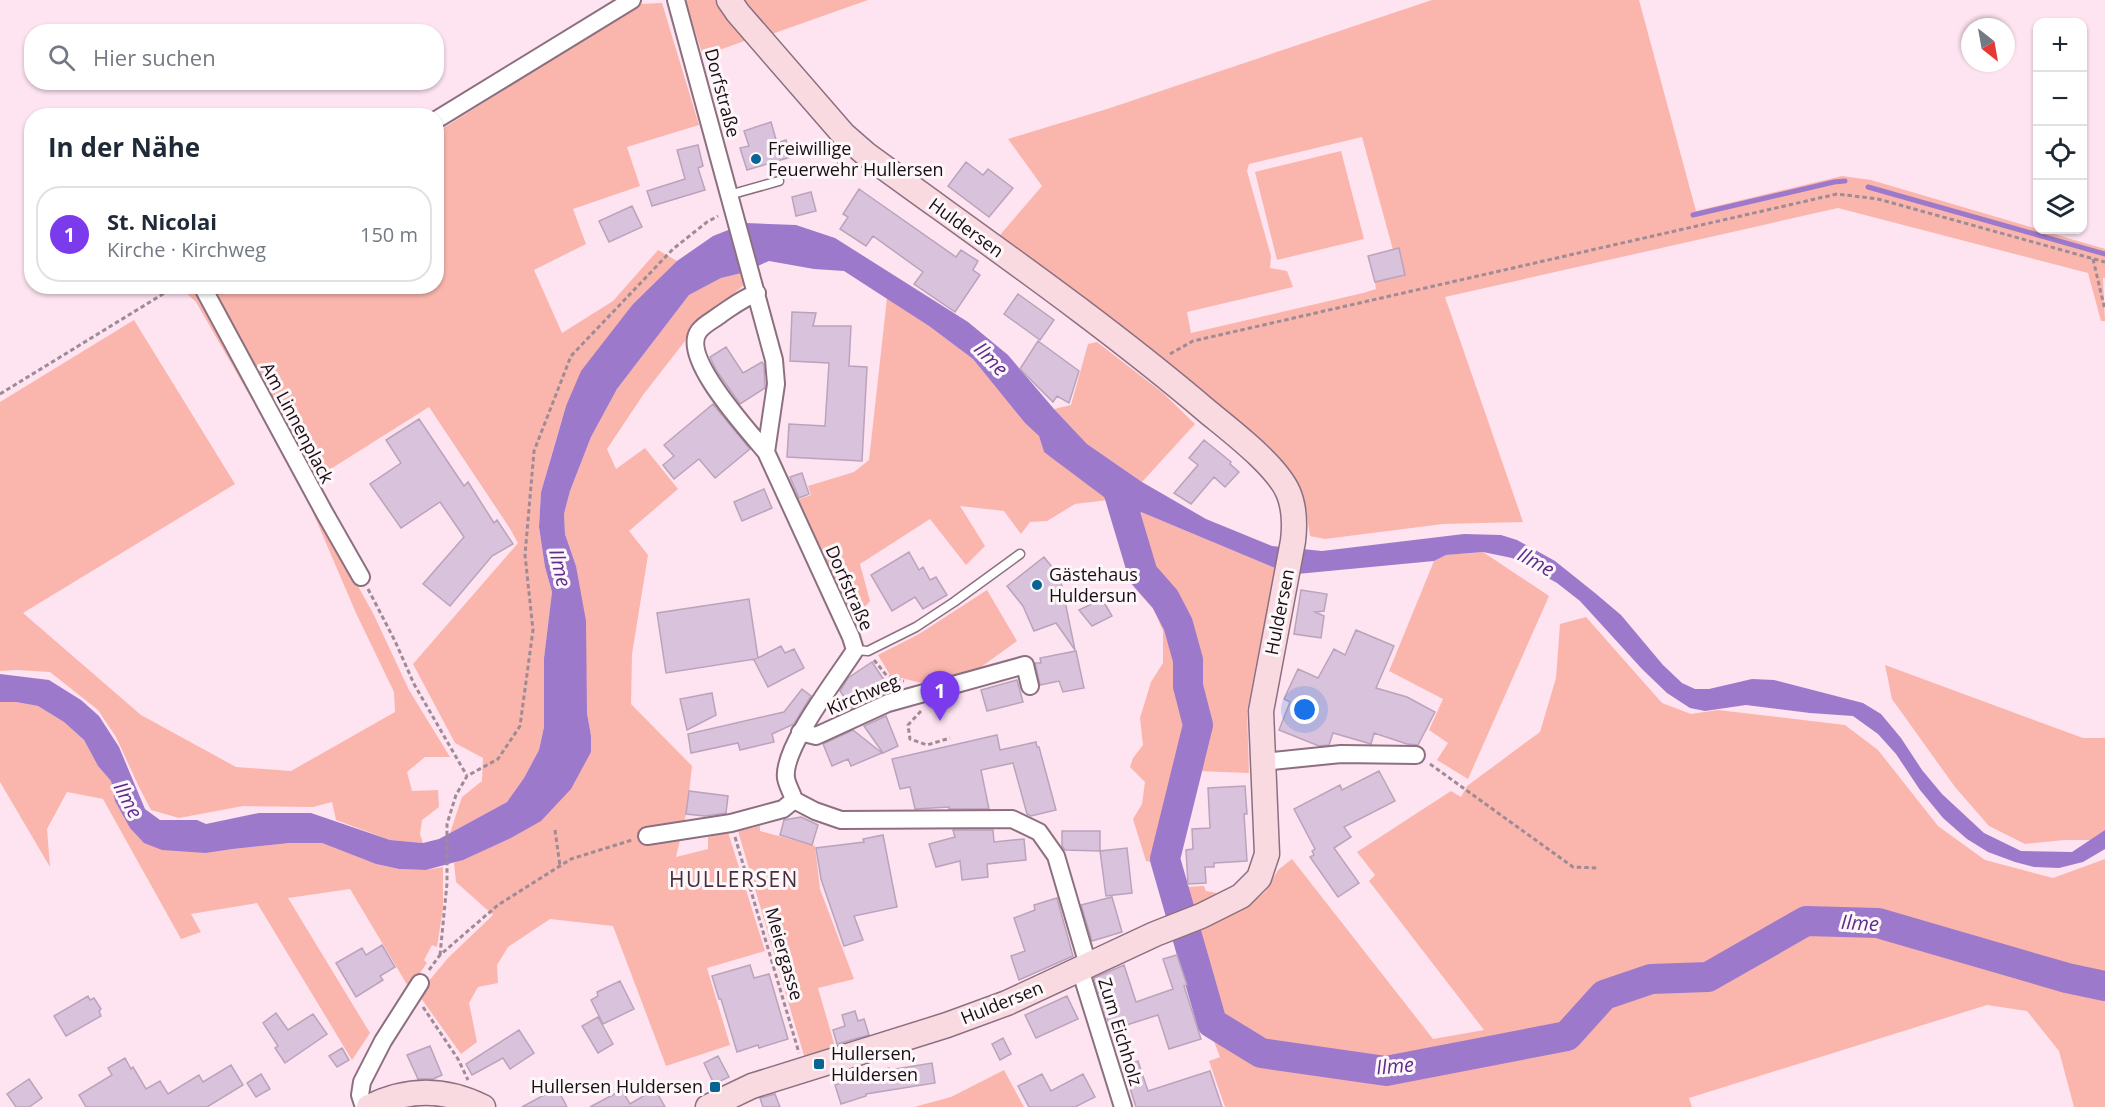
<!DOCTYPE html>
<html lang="de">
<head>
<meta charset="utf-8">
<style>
  body { margin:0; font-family:"Open Sans",sans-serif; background:#f2f2f3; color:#1f2937 }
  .controls { position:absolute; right:18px; top:18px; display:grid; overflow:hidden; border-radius:12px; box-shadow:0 2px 4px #0004 }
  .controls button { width:54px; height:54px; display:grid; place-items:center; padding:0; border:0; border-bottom:2px solid #e0e1e3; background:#fff; color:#1f2937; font:30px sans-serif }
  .compass { position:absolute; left:1961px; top:18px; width:54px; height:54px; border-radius:50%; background:#fff; box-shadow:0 2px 4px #0004; rotate:149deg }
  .you { position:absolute; left:1305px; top:710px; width:21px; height:21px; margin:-15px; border:4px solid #fff; border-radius:50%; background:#1a73e8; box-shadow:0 0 0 9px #1a73e833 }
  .badge { display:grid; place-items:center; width:39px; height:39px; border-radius:50%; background:#7c3aed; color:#fff; font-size:20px; font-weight:700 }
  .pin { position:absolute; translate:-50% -50px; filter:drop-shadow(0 2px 3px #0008) }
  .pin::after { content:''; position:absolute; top:32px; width:21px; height:18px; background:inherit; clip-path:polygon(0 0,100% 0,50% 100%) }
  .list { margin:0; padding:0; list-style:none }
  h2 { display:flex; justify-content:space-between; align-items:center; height:78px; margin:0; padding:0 24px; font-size:26px }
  h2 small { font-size:20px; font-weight:400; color:#747a83 }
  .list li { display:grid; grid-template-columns:39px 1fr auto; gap:18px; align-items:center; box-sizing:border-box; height:96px; margin:0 12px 12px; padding:0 12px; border:2px solid #e0e1e3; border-radius:24px }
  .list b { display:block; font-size:22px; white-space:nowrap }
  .list p { margin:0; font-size:20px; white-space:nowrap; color:#747a83 }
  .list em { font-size:20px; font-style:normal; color:#747a83 }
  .icon { flex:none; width:33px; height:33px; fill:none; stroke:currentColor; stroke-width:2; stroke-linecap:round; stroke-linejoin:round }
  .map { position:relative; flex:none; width:2105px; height:1107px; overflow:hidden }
  .search { position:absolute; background:#fff; box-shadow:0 2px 4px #0004; left:24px; top:24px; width:420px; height:66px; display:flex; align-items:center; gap:15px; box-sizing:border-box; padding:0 21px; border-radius:24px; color:#747a83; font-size:22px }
  .panel { position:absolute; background:#fff; box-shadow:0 2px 4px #0004; left:24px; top:108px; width:420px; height:186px; border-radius:24px }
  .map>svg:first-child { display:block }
  .green { fill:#fab6ad; fill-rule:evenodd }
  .water { fill:#9d79cb }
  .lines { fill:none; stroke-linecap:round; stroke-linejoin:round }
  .stream { stroke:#9d79cb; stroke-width:5 }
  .river { stroke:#9d79cb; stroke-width:30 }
  .building { fill:#d9c2db; stroke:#baa3bb; stroke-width:1.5 }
  .lane-casing { stroke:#8d7080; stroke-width:11 }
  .street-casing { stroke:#8d7080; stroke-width:20 }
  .secondary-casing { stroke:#8d7080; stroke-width:27 }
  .path { stroke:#9f8b95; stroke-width:3; stroke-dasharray:4.5 3; stroke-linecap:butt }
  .lane { stroke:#fff; stroke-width:8 }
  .street { stroke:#fff; stroke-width:16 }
  .secondary { stroke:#f9dae1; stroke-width:24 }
  .poi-dot { fill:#086494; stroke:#fdf7fa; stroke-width:2 }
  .labels { text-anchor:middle; stroke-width:6; stroke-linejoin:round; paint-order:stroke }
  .street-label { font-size:18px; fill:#180e13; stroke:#fdf7fa }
  .poi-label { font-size:18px; fill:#180e13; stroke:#fdf7fa; text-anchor:start }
  .water-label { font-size:20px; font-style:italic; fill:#5d2c8d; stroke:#fdf7fa }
  .quarter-label { font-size:21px; letter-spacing:1.5px; fill:#482e3c; stroke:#fdf7fa }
</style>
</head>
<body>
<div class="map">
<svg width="2105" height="1107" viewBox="0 0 2105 1107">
  <rect width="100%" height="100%" fill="#fee3f1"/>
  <!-- green -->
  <path class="green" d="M685 0H715L747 40 703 56Z
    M743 0H868L769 35Z
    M1432 0H1639L1696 211 1842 176 1871 180 2105 249V278H2103L2105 321H2101L2088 273 1838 208 1445 297 1523 522 1443 524 1325 539 1310 536 1306 509 1299 486 1275 453 1184 375 1000 235 1042 186 1008 139 1107 109ZM1362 137 1393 250 1405 275 1375 282 1376 289 1363 293 1191 333 1187 312 1293 287 1287 271 1270 268 1271 256 1247 171 1249 164Z
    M662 3 699 125 627 147 640 186 573 209 586 244 534 270 562 333 613 301 658 250 677 261 633 304 566 406 552 453 541 492 539 527 545 567 552 592 544 658V727L539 750 524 778 507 802 450 833 462 797 482 781 483 758 455 743 413 664 518 543 509 527 429 407 302 487 373 613 409 690 450 757H425L407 772 412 791 438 790 439 807 422 820 420 834 423 843 390 840 336 820 332 802 313 807 243 806 179 818 151 810 139 787 116 737 98 710 50 672 17 670 0 671V402L134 320 235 484 23 613 141 715 236 767 291 771 395 712 394 692 356 613 302 487 196 302 183 290 188 286H436L437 132 641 4Z
    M1341 151 1364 239 1277 260 1255 172Z
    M742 273 745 284 699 323 643 395 607 449 616 469 645 448 678 489 629 531 648 555 632 654 631 704 692 766 687 810 676 857 708 849V837L728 832 765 951 707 968 730 1045 666 1066 613 926 550 919 508 947 497 965 498 983 478 987 469 1003 477 1042 461 1054 418 994 448 958 493 915 456 882 454 863 511 838 541 820 591 736 587 713 576 566 565 534 564 514 570 491 591 437 617 389 689 295 721 278Z
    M887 298 929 326 973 359 1025 423 1039 436 1044 452 1141 512 1275 568 1247 711 1249 773 1196 771C1186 798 1169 862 1184 887L1204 886 1206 891 1217 893 1192 907 1170 916 1163 892 1162 864 1146 861 1133 819 1142 804 1145 782 1130 767 1133 758 1143 745 1140 718 1151 682 1163 663V631L1154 610 1133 586 1108 500 1075 504 1047 521 1030 522 1021 534 1004 511 960 506 985 546 966 565 930 519 860 564 870 601 854 619 842 600 797 500 811 495 808 486 854 472 869 460Z
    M1097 342 1163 393 1195 424 1142 482 1087 444 1054 409 1071 405 1088 344Z
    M1483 552 1549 596 1468 779 1437 760 1448 743 1429 730 1443 699 1389 671 1434 561 1446 555Z
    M987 590 1017 641 970 675 925 684 890 675 878 655 919 634Z
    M1586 617 1662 703 1691 714 1718 710 1845 725 1878 750 1938 826 1985 860 2053 878 2105 859V1107H2074L2059 1051 2027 1011 1987 1005 1689 1098 1692 1107H1225L1209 1061 1220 1057 1194 989 1179 938 1195 933 1247 907 1266 891 1278 870 1292 859 1433 1039 1484 1030 1369 881 1375 875 1357 852 1451 791 1461 797 1467 786 1540 732 1556 678 1560 624Z
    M1885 665 2083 738H2105V830L2091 840H2064L2025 844 1989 826 1955 787 1892 699Z
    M0 702H16L38 706 64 722 84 740 98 766 111 781 115 801 206 853 233 849 291 843H322L376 864 399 869 426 870 443 867V908L437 947 432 945 424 960 427 963 409 988 350 889 288 898 370 1033 352 1060 257 903 191 914 201 932 181 939 103 799 67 792 47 829 50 867 0 782Z
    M760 826V831L815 846 820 889 854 979 818 988 836 1050 805 1059 738 831Z
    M1004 1070 1024 1107H914L951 1097Z"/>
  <!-- water -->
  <path class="water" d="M746 223 796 225 835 238 968 322 1008 355 1054 409 1087 444 1142 482 1206 519 1272 546 1322 551 1464 534 1501 535 1517 540 1555 561 1595 593 1621 615 1663 665 1682 683 1695 689H1709L1752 679 1774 680 1863 703 1881 714 1901 738 1922 770 1942 794 1984 833 2021 851 2072 852 2105 830V849L2083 862 2059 868 2034 867 2015 862 1988 852 1967 839 1943 818 1920 790 1896 754 1878 734 1853 716 1810 713 1746 705 1705 711 1690 708 1667 693 1642 669 1580 601 1557 583 1512 558 1483 552 1446 555 1434 561 1297 574 1275 568 1141 512 1137 516 1108 500 1044 452 1039 436 1025 423 973 359 929 326 844 271 814 269 769 261 742 273 721 278 689 295 617 389 591 437 570 491 564 514 565 534 576 566 586 621 587 713 591 736V752L571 789 541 821 511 838 463 860 426 870 399 869 376 864 322 843H290L233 849 206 853 162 850 144 843 130 828 115 801 111 781 98 766 84 740 64 722 38 706 16 702H0V674L49 680 81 700 99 716 119 747 145 809 160 820H197L206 824 259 813H311L390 840 423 843 439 839 507 802 524 778 539 750 544 727V658L552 592 545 567 539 527 541 492 566 406 581 371 633 304 677 261 713 236Z"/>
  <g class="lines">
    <!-- stream -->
    <path class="stream" d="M1868 187 2105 254
      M1693 215 1834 182 1845 181"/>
    <!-- river -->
    <path class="river" d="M1117 487 1143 574 1165 599 1178 624 1188 660V686L1198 725 1165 859 1212 1023 1261 1053 1386 1071 1567 1036 1604 995 1651 979 1708 977 1806 921 1878 923 2067 978 2105 986"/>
  </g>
  <!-- building -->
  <path class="building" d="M771 122 777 143 786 140 791 157 747 170 740 148 749 146 744 131Z
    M698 145 703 166 698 168 705 190 652 206 647 191 685 179 677 150Z
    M966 162 983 175 988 169 1013 188 989 217 948 186Z
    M859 189 956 257 961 250 978 261 973 270 980 275 955 312 914 284 923 272 873 236 866 246 840 229 848 217 843 214Z
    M811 192 816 211 796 216 792 197Z
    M632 206 642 227 609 242 599 221Z
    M1399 248 1405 275 1375 282 1368 256Z
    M1018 294 1054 320 1040 340 1004 314Z
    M792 312 816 313 813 326H851L849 366 867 367 862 461 787 457 789 424 825 426 829 363 790 361Z
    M1038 341 1079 371 1069 403 1057 396 1053 402 1020 369Z
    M726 347 743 373 762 362 764 365 765 388 740 404 716 370 710 357Z
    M713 404 750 449 715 478 699 459 674 479 663 465 674 456 664 445Z
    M419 419 464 486 468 482 494 523 497 520 513 544 492 556 450 606 423 584 464 537 440 502 401 528 370 484 401 463 386 440Z
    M1204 440 1231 462 1230 464 1239 472 1225 487 1214 477 1191 504 1174 493 1198 465 1189 458Z
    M802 473 809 494 799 498 790 477Z
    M764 489 772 508 742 521 734 502Z
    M909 552 919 570 923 567 930 580 936 577 947 595 923 609 915 597 892 611 871 575Z
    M1044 557 1060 577 1075 650 1056 623 1034 631 1023 606 1007 586Z
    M1301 590 1327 594 1324 611 1315 612 1324 616 1321 638 1294 634Z
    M749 599 758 658 781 646 785 653 794 649 804 668 768 687 754 660 755 659 666 673 657 613Z
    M1102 599 1112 616 1092 626 1079 610Z
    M1356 630 1394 646 1376 688 1407 697 1435 712 1418 745 1407 744 1374 733 1371 744 1333 733 1329 745 1319 746 1279 730 1290 702 1284 699 1298 669 1318 678 1334 649 1345 655Z
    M1076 651 1084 688 1063 692 1059 681 1040 685 1035 663H1041L1040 658Z
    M872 662 890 689 852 708 840 691 848 678Z
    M1017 680 1023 702 987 711 981 690Z
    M802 689 811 696 794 724 772 734 774 742 740 750 738 743 691 753 688 734 784 712Z
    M712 693 716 715 687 730 680 699Z
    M886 716 898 746 883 753 864 726Z
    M853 730 882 753 851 766 848 759 832 766 823 744Z
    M997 735 1000 750 1036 742 1037 747H1039L1056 810 1031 816 1027 814 1013 763 981 770 989 809H949V807L915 809 910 787 900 789 892 759Z
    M1379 771 1395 801 1344 827 1351 837 1334 848 1359 883 1338 897 1310 857 1314 855 1312 851 1315 849 1294 809 1340 785 1342 790Z
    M1245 786 1247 814H1244L1247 861 1214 863V867H1205L1206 883 1188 884 1186 850 1193 849 1192 829 1210 828 1208 788Z
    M689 791 728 796 726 813 705 816 686 814Z
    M801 817 818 825 812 845 780 835 784 820Z
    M953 830H993L994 842 1024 839 1026 860 987 864 988 877 962 880 960 861 936 867 929 844 955 837Z
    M1062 831H1100V851L1065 850 1062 846Z
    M883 835 897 907 854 916 863 940 844 946 821 879 816 848 864 842 863 839Z
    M1127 848 1132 893 1106 896 1100 851Z
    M1112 897 1122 932 1092 941 1081 905Z
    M1057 898 1073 956 1019 980 1011 956 1025 951 1014 918 1035 910 1034 905Z
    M382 945 395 967 380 976 383 980 356 997 336 963 362 948 366 955Z
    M1177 955 1187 985 1184 986 1201 1039 1169 1049 1158 1015 1111 1030 1094 978 1124 965 1136 1002 1173 989 1163 959Z
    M750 965 754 978 769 974 788 1039 759 1048 758 1045 737 1052 721 999H719L712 976Z
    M620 981 634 1009 603 1024 591 1000 598 996 597 992Z
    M88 996 90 1000 94 998 101 1009 99 1011 101 1016 66 1036 54 1016Z
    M1067 996 1078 1019 1036 1038 1025 1015Z
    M855 1011 858 1021 864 1019 869 1035 837 1044 833 1030 845 1026 842 1015Z
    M276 1013 288 1030 313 1014 327 1034 285 1063 275 1048 278 1046 263 1023Z
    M598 1017 613 1044 598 1053 582 1026Z
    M519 1030 534 1053 510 1069 503 1058 472 1075 466 1064Z
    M1003 1038 1011 1054 1000 1060 992 1044Z
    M430 1046 442 1075 433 1079H418L407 1055Z
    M342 1048 349 1060 337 1067 329 1056Z
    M718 1056 729 1077 714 1084 704 1063Z
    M125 1058 131 1069 133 1067 146 1089 160 1081 168 1094 199 1075 203 1082 231 1065 243 1085 207 1107H86L79 1095 112 1075 108 1068Z
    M1138 1061 1148 1091 1210 1071 1222 1107H1136L1123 1066Z
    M932 1063 935 1083 866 1094V1096L841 1104 835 1085 889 1068V1070Z
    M261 1074 270 1089 256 1097 247 1083Z
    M1042 1074 1051 1091 1083 1074 1095 1097 1075 1107H1029L1018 1086Z
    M29 1079 42 1098 29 1107H16L7 1094Z
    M557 1088 567 1107H522Z
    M655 1089 665 1107H590L622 1090 630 1104Z
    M775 1094 780 1107H763L760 1098Z"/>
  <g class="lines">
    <defs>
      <path id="lane" d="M729 195 779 181
        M855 650 868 651 916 627 954 602 1020 554"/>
      <path id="street" d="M676 0 774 360 776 384 766 452 851 637 855 650C838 677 782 748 786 778 787 785 792 793 794 800L815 811 841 820 1012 819 1039 832 1056 856 1088 965
        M436 120 632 0
        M202 286 324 512 361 577
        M757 293C743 298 733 306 721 314 715 319 704 324 699 331 679 357 750 432 766 452
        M800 732 816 736 888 703 1025 665 1030 686
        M1262 762 1341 754 1416 755
        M647 836 731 823 783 809 794 800
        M1080 969 1123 1107
        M364 1107 360 1095 362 1082 383 1041 420 983"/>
      <path id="secondary" d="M369 1107C407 1088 445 1088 483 1107
        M708 1107 752 1086 947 1025 1007 1003 1155 934 1201 916 1241 896 1259 878 1267 854 1261 711 1293 541C1295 524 1295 508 1288 492 1276 465 1231 431 1208 412 1100 320 982 239 867 155L844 135 738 13 729 0"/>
    </defs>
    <!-- lane casing -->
    <use href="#lane" class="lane-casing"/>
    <!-- street casing -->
    <use href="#street" class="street-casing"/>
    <!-- secondary casing -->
    <use href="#secondary" class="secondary-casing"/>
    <!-- path -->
    <path class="path" d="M791 178 845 162
      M2093 259 2105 310
      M1170 354 1193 341 1837 194 1878 199 2105 262
      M0 394 176 286
      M368 589 395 641 414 684 467 776
      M874 660 887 676 904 681
      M921 711 908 725 910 739 927 745 950 738
      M1430 764 1573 867 1599 868
      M555 830 560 866
      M735 837 799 1053
      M440 955 447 883V824L456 795 467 776 498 759 520 726 533 630 525 555 534 451 571 356 673 249 707 222 718 216
      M429 970 440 955 498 905 571 859 632 840
      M423 1007 458 1059 468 1080"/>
    <!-- lane -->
    <use href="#lane" class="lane"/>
    <!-- street -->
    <use href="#street" class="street"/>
    <!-- secondary -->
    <use href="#secondary" class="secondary"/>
  </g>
  <!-- markers -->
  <g class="poi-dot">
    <circle cx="756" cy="159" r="6"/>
    <circle cx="1037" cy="585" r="6"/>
    <rect x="813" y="1058" width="12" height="12" rx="3"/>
    <rect x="709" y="1081" width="12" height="12" rx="3"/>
  </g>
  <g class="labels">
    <!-- street labels -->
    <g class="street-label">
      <text transform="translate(722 93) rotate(75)" y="6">Dorfstraße</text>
      <text transform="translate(966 228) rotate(36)" y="6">Huldersen</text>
      <text transform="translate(297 423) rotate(62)" y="6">Am Linnenplack</text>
      <text transform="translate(849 588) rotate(66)" y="6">Dorfstraße</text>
      <text transform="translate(1280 612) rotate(-79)" y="6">Huldersen</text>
      <text transform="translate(863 695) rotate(-23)" y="6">Kirchweg</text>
      <text transform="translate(784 954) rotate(74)" y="6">Meiergasse</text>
      <text transform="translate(1002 1003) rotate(-22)" y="6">Huldersen</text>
      <text transform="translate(1120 1032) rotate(73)" y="6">Zum Eichholz</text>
    </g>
    <!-- poi labels -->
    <g class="poi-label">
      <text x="768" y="155">Freiwillige<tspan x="768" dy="21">Feuerwehr Hullersen</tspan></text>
      <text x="1049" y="581">Gästehaus<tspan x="1049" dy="21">Huldersun</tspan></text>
      <text x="831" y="1060">Hullersen,<tspan x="831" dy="21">Huldersen</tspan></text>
      <text x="703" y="1093" text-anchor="end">Hullersen Huldersen</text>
    </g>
    <!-- water labels -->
    <g class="water-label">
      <text transform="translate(991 359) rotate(46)" y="7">Ilme</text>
      <text transform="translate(1536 562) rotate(29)" y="7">Ilme</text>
      <text transform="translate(560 568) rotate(77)" y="7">Ilme</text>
      <text transform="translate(128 800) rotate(62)" y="7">Ilme</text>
      <text transform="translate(1860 923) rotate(4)" y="7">Ilme</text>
      <text transform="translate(1395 1066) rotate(-5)" y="7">Ilme</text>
    </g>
    <!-- quarter labels -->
    <g class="quarter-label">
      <text x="734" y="887">HULLERSEN</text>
    </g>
  </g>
</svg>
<div class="controls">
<button>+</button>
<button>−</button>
<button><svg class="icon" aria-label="locate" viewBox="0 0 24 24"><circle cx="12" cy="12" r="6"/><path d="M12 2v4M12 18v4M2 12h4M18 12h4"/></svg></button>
<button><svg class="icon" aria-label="layers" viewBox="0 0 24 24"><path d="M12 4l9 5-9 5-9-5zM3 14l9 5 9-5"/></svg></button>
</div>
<svg class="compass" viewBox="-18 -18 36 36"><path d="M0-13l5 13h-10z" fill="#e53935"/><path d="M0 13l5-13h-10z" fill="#747a83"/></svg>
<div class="you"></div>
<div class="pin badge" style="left:940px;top:721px">1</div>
<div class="search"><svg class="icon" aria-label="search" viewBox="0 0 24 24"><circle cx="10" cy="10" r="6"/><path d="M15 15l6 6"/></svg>Hier suchen</div>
<section class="panel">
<h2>In der Nähe<small></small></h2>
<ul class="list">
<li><span class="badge">1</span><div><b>St. Nicolai</b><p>Kirche · Kirchweg</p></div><em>150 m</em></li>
</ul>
</section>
</div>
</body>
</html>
